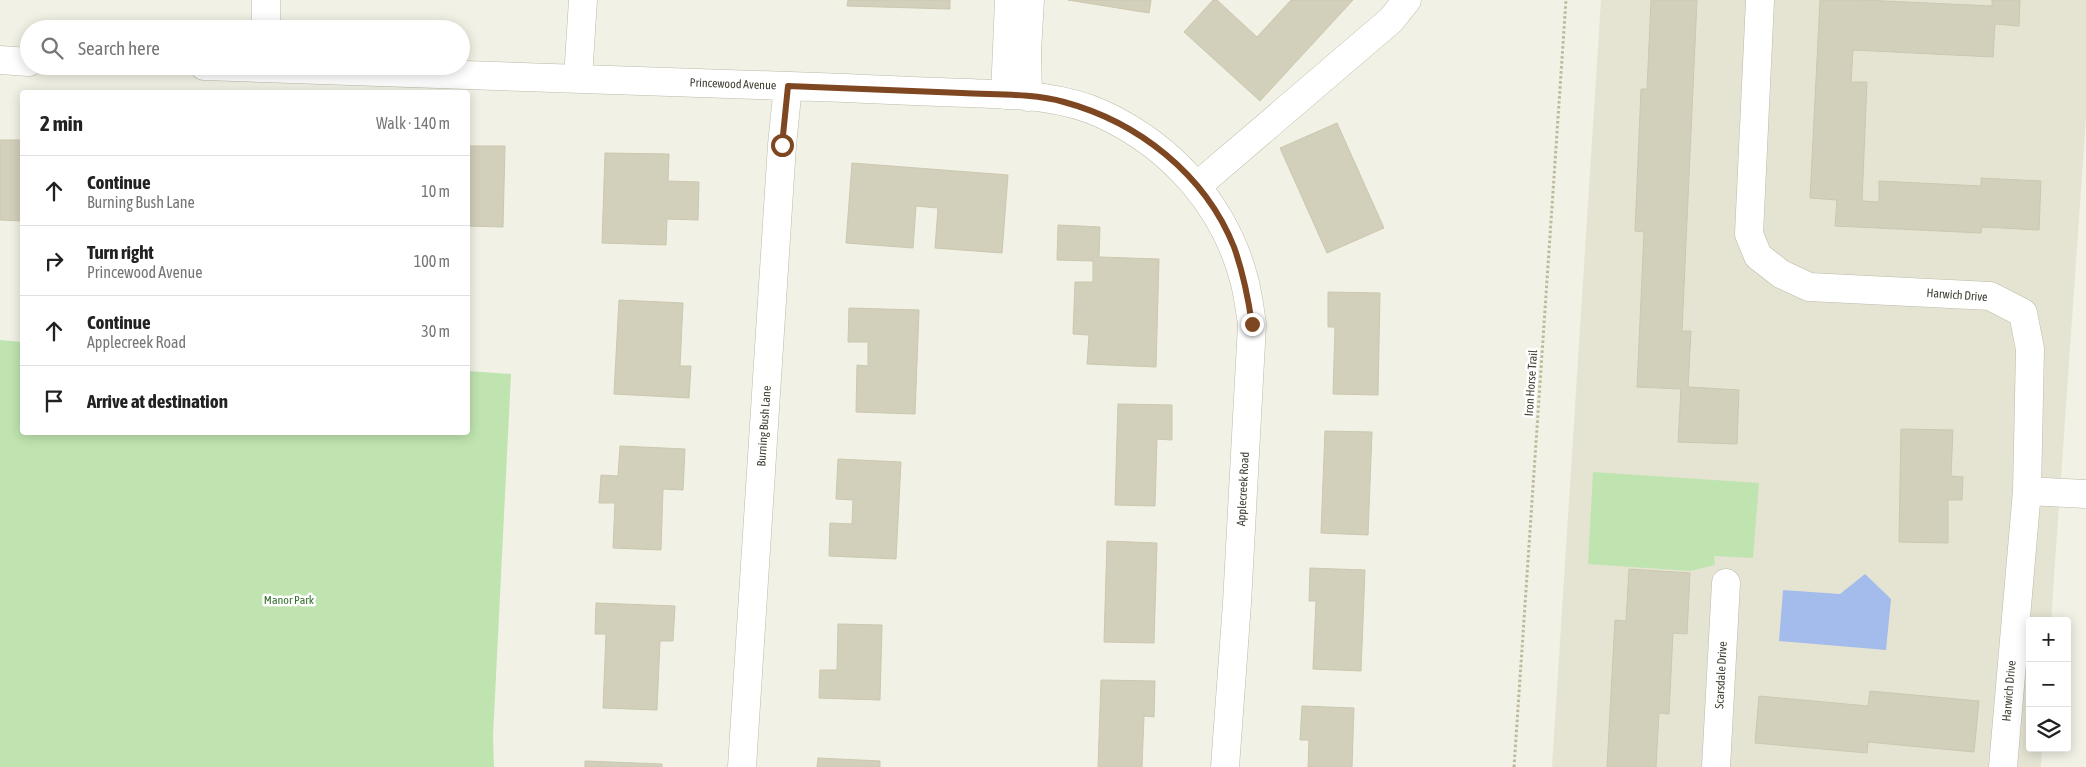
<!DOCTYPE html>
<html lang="en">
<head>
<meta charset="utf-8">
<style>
  body { margin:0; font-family:"Asap Condensed",sans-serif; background:#f2f2f2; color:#222 }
  .controls { position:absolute; right:15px; bottom:15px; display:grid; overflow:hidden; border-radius:5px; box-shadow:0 2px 12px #0003 }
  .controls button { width:45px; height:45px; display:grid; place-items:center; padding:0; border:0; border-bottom:1px solid #e0e0e0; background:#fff; color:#222; font:25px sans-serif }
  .stop { position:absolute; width:15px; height:15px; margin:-11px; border:4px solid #7e4621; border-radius:50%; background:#fff }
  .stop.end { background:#7e4621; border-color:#fff; box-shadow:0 1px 5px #0008 }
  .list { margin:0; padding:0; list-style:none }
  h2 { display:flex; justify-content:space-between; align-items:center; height:65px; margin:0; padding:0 20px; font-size:21px }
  h2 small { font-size:16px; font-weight:400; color:#767676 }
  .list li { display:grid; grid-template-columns:32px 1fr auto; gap:15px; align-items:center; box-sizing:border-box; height:70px; padding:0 20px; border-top:1px solid #e0e0e0 }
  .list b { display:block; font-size:19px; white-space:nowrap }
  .list p { margin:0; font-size:16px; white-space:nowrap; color:#767676 }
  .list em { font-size:16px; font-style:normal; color:#767676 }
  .icon { flex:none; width:28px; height:28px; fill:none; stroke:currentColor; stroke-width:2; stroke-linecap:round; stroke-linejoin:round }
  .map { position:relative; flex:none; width:2086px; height:767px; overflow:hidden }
  .search { position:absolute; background:#fff; box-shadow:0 2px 12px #0003; left:20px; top:20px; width:450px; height:55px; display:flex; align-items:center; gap:12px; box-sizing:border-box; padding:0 18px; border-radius:28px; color:#767676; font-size:19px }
  .panel { position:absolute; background:#fff; box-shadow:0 2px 12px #0003; left:20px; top:90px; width:450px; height:345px; border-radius:5px }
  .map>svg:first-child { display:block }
  .residential { fill:#e5e4d3 }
  .green { fill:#bfe4af }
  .water { fill:#a4bceb }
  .building { fill:#d2cfbb; stroke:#ccc8af }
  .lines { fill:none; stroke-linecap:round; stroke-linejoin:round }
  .minor-casing { stroke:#bcbaa8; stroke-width:29 }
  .path { stroke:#bdb99a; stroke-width:3; stroke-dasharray:2.5 2.5; stroke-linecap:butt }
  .minor { stroke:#fff; stroke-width:28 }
  .route { stroke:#7e4621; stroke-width:6 }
  .labels { text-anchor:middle; stroke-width:5; stroke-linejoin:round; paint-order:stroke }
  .street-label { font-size:12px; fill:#434135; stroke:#fff }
  .park-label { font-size:12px; fill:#35712c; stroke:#fff }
</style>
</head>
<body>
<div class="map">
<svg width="2086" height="767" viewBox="0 0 2086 767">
  <rect width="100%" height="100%" fill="#f1f1e5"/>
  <!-- residential -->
  <path class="residential" d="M1601 0H2086V118L2051 621H2030V748H2042L2041 767H1552Z"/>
  <!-- green -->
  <path class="green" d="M0 340 22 342V432H468V371L511 374 493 736 494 767H0Z
    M1593 472 1759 483 1753 558 1714 556 1715 565 1690 571 1588 564Z"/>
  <!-- water -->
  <path class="water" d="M1865 574 1891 599 1886 650 1779 641 1783 590 1840 594Z"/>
  <!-- building -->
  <path class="building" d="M848 0H950V9L847 6Z
    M1068 0H1151L1149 13Z
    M1213 0H1217L1257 37 1291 0H1353L1260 101 1184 32Z
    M1651 0H1697L1682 331H1691L1688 387 1739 390 1737 444 1678 442 1681 389 1637 387 1644 232 1635 231 1641 89H1647Z
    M1820 0H1863L1992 6V0H2020L2019 26 1995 24 1993 57 1853 50 1851 82H1867L1862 201 1879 202V181L1981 186V178L2041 181 2039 230 1982 227 1981 233 1835 226 1837 200 1810 198Z
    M1337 123 1384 228 1327 253 1280 148Z
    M0 140H22V221L0 220Z
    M468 146H505L503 227 468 226Z
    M605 153 669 154 668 181 699 182 698 220 667 219 666 245 602 243Z
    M852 163 1008 175 1002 253 935 248 938 208 916 206 913 248 846 243Z
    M1058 225 1100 227 1099 257 1159 259 1156 367 1087 364 1089 335 1073 334 1075 282H1093V261L1057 260Z
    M1328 292 1380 293 1378 395 1333 394 1335 327H1328Z
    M619 300 683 303 680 366H691L689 398 614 394Z
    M849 308 919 310 915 414 856 412 857 365 868 366V342H848Z
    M1118 404 1172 405V440L1157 439 1155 506 1115 505Z
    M1901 429 1953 430 1951 476 1963 477 1962 500H1948V543L1899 542Z
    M1325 431 1372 432 1368 535 1321 533Z
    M620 446 685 449 683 490 663 489 661 550 613 548 615 503H599L601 475 618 476Z
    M838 459 901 462 896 559 829 556 830 523 852 524 853 500 836 499Z
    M1107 541 1157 543 1154 643 1104 642Z
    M1310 568 1365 570 1361 671 1313 669 1316 601H1309Z
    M1629 569 1690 573 1687 634 1673 633 1669 714 1659 713 1656 767H1607L1615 620 1626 621Z
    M596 603 675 606 673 641H660L657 710 603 708 606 634H595Z
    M838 624 882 625 880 700 819 698 820 670H837Z
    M1101 680 1155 681 1154 717 1144 716 1142 767H1098Z
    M1870 691 1979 701 1974 752 1868 742 1867 753 1755 743 1759 696 1868 706Z
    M1302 706 1354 708 1352 767H1308L1309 740H1300Z
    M818 758 880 761V767H817Z
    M585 761 662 764V767H585Z"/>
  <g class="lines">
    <defs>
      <path id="minor" d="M1760 0 1749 234 1758 256 1781 274 1809 287 1990 296 2023 313 2030 349 2027 491 2003 767
        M266 29V0
        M0 60 29 62
        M204 66C418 72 632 79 846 88 887 90 928 92 969 93 1014 95 1060 95 1102 114 1173 147 1226 207 1245 283 1248 296 1250 310 1252 324L1237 603 1225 767
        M578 78 583 0
        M1005 95 1009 0
        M1028 97 1027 51 1030 0
        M1197 186 1391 20 1407 0
        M2027 491 2086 494
        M742 767 782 145 788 86
        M1716 767 1726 583"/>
    </defs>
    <!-- minor casing -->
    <use href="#minor" class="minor-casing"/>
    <!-- path -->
    <path class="path" d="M1514 767 1566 0"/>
    <!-- minor -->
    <use href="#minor" class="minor"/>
  </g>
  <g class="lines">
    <!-- route -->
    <path class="route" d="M782 145 788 86C846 88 904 91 962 93 995 95 1032 93 1064 102 1138 122 1205 174 1234 247 1243 272 1248 297 1252 324"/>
  </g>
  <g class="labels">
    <!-- street labels -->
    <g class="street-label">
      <text transform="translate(733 84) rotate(2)" y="4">Princewood Avenue</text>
      <text transform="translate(1957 295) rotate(4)" y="4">Harwich Drive</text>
      <text transform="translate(1531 383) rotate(-86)" y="4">Iron Horse Trail</text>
      <text transform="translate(764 426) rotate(-86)" y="4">Burning Bush Lane</text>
      <text transform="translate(1243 489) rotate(-87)" y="4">Applecreek Road</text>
      <text transform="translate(1721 675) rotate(-87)" y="4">Scarsdale Drive</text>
      <text transform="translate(2009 691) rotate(-85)" y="4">Harwich Drive</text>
    </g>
    <!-- park labels -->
    <g class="park-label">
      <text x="289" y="604">Manor Park</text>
    </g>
  </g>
</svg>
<div class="controls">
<button>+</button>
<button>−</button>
<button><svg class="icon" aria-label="layers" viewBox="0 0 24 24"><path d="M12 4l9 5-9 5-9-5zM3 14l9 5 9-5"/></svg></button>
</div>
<div class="stop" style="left:782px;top:145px"></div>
<div class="stop end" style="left:1252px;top:324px"></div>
<div class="search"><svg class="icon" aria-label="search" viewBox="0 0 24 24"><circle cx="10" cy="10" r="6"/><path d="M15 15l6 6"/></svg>Search here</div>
<section class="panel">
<h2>2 min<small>Walk · 140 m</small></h2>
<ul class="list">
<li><svg class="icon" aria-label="ahead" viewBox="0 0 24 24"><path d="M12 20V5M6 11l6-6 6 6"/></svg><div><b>Continue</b><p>Burning Bush Lane</p></div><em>10 m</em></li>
<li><svg class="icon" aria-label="right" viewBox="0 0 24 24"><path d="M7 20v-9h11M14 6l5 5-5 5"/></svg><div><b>Turn right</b><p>Princewood Avenue</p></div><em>100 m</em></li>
<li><svg class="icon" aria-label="ahead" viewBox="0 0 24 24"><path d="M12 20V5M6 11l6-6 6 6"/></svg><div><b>Continue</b><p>Applecreek Road</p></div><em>30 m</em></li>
<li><svg class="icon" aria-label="arrive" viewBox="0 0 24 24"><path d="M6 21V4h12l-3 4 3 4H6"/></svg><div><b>Arrive at destination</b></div></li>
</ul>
</section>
</div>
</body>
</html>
